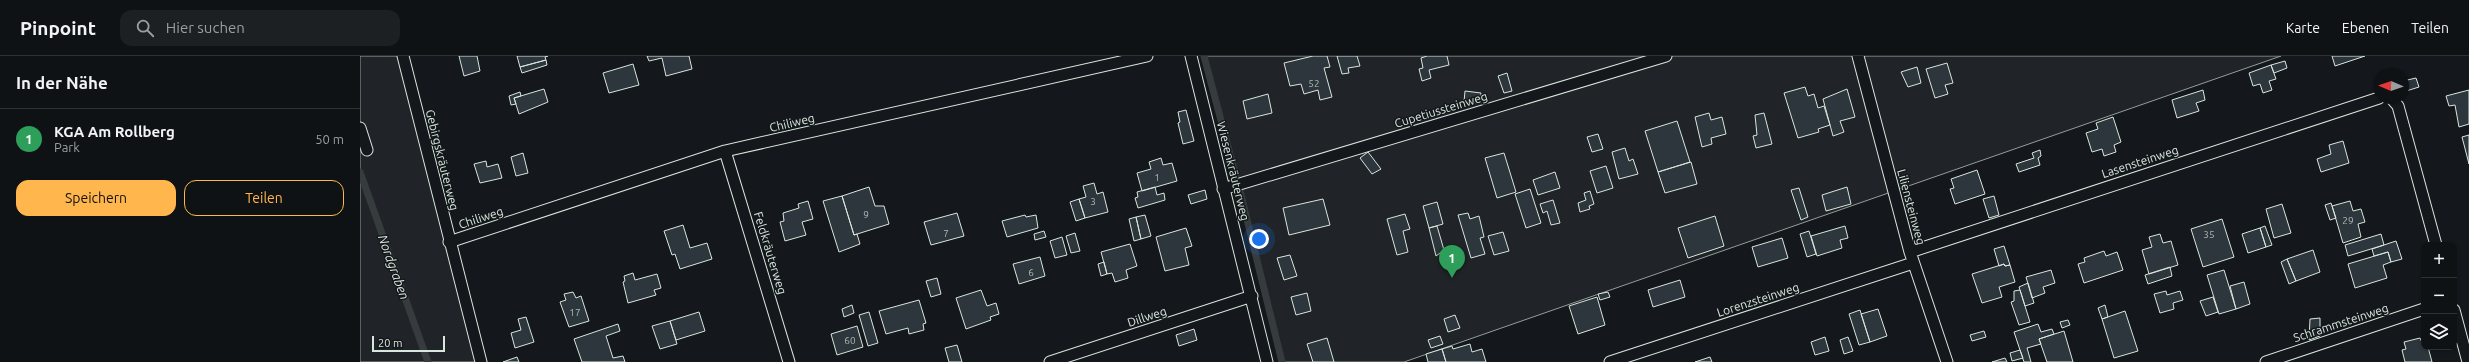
<!DOCTYPE html>
<html lang="de">
<head>
<meta charset="utf-8">
<style>
  body { margin:0; font-family:Ubuntu,sans-serif; background:#1d2022; color:#f1f3f6 }
  .controls { position:absolute; right:12px; bottom:12px; display:grid; overflow:hidden; border-radius:8px; box-shadow:0 1px 3px #0004 }
  .controls button { width:36px; height:36px; display:grid; place-items:center; padding:0; border:0; border-bottom:1px solid #2f3234; background:#0f1215; color:#f1f3f6; font:20px sans-serif }
  .compass { position:absolute; left:2013px; top:12px; width:36px; height:36px; border-radius:50%; background:#0f1215; box-shadow:0 1px 3px #0004; rotate:272deg }
  .scale { position:absolute; left:12px; bottom:10px; width:73px; box-sizing:border-box; padding-left:4px; border:2px solid #d8e6dc; border-top:0; font-size:11px; line-height:14px; white-space:nowrap; color:#d8e6dc; -webkit-text-stroke:3px #14181c; paint-order:stroke }
  .you { position:absolute; left:899px; top:183px; width:14px; height:14px; margin:-10px; border:3px solid #fff; border-radius:50%; background:#1a73e8; box-shadow:0 0 0 6px #1a73e833 }
  .badge { display:grid; place-items:center; width:26px; height:26px; border-radius:50%; background:#ffb74d; color:#fff; font-size:13px; font-weight:700 }
  .pin { position:absolute; translate:-50% -33px; filter:drop-shadow(0 1px 2px #0008) }
  .pin::after { content:''; position:absolute; top:21px; width:14px; height:12px; background:inherit; clip-path:polygon(0 0,100% 0,50% 100%) }
  .list { margin:0; padding:0; list-style:none }
  h2 { display:flex; justify-content:space-between; align-items:center; height:52px; margin:0; padding:0 16px; font-size:17px }
  h2 small { font-size:13px; font-weight:400; color:#9b9ea0 }
  .list li { display:grid; grid-template-columns:26px 1fr auto; gap:12px; align-items:center; box-sizing:border-box; height:60px; padding:0 16px; border-top:1px solid #2f3234 }
  .list b { display:block; font-size:15px; white-space:nowrap }
  .list p { margin:0; font-size:13px; white-space:nowrap; color:#9b9ea0 }
  .list em { font-size:13px; font-style:normal; color:#9b9ea0 }
  .actions { display:flex; gap:8px; padding:12px 16px }
  .actions a { flex:1; padding:9px 0; border:1px solid #ffb74d; border-radius:12px; text-align:center; font-size:14px; color:#ffb74d }
  .actions .main { background:#ffb74d; color:#111 }
  .icon { flex:none; width:22px; height:22px; fill:none; stroke:currentColor; stroke-width:2; stroke-linecap:round; stroke-linejoin:round }
  .map { position:relative; flex:none; width:2109px; height:306px; overflow:hidden }
  header { display:flex; align-items:center; gap:24px; box-sizing:border-box; height:56px; padding:0 20px; background:#0f1215; border-bottom:1px solid #2f3234 }
  header strong { font-size:19px }
  nav { display:flex; gap:22px; margin-inline-start:auto; font-size:14px }
  .search { width:280px; height:36px; background:#1d2022; display:flex; align-items:center; gap:10px; box-sizing:border-box; padding:0 14px; border-radius:12px; color:#9b9ea0; font-size:15px }
  main { display:flex }
  aside { flex:1; background:#0f1215 }
  .map>svg:first-child { display:block }
  .green { fill:#202428; stroke:#939e99 }
  .lines { fill:none; stroke-linecap:round; stroke-linejoin:round }
  .stream { stroke:#363b3e; stroke-width:7 }
  .building { fill:#2c363c; stroke:#d8e6dc }
  .service-casing { stroke:#d8e6dc; stroke-width:13 }
  .service { stroke:#14181c; stroke-width:11 }
  .labels { text-anchor:middle; stroke-width:3; stroke-linejoin:round; paint-order:stroke }
  .number-label { font-size:10px; fill:#adbab4 }
  .street-label { font-size:12px; fill:#d8e6dc; stroke:#14181c }
  .water-label { font-size:13px; font-style:italic; fill:#d8e6dc; stroke:#14181c }
</style>
</head>
<body>
<header>
<strong>Pinpoint</strong>
<div class="search"><svg class="icon" aria-label="search" viewBox="0 0 24 24"><circle cx="10" cy="10" r="6"/><path d="M15 15l6 6"/></svg>Hier suchen</div>
<nav><a>Karte</a><a>Ebenen</a><a>Teilen</a></nav>
</header>
<main>
<aside>
<h2>In der Nähe<small></small></h2>
<ul class="list">
<li><span class="badge" style="background:#2e9e5b">1</span><div><b>KGA Am Rollberg</b><p>Park</p></div><em>50 m</em></li>
</ul>
<div class="actions"><a class="main">Speichern</a><a>Teilen</a></div>
</aside>
<div class="map">
<svg width="2109" height="306" viewBox="0 0 2109 306">
  <rect width="100%" height="100%" fill="#14181c"/>
  <!-- green -->
  <path class="green" d="M0 0H43L121 306H0Z
    M844 0H1921L1044 306H922Z"/>
  <g class="lines">
    <!-- stream -->
    <path class="stream" d="M844 0 876 121
      M0 116 68 306
      M880 135 922 306"/>
  </g>
  <!-- building -->
  <path class="building" d="M99 0H117L120 15 104 20Z
    M157 0H188L185 1 186 4 160 11Z
    M287 0H329L332 13 306 20 302 2 289 5Z
    M953 0H967L970 11 964 12 972 41 960 44 958 34 944 38 941 28 930 30 924 7Z
    M977 0H997L1000 10 988 12 989 17 982 18Z
    M1067 0H1087L1089 9 1069 14 1071 22 1062 25 1059 13 1063 12 1061 2Z
    M1972 0H2005L1975 10Z
    M186 4 187 9 162 17 160 11Z
    M1925 5 1927 12 1914 17 1911 9Z
    M1587 7 1593 27 1585 29 1588 38 1575 42 1566 13Z
    M273 8 279 29 249 37 243 17Z
    M1911 9 1916 23 1909 25 1912 34 1903 37 1900 28 1893 30 1889 17Z
    M1557 11 1561 27 1548 31 1541 16Z
    M1147 17 1152 35 1144 37 1138 20Z
    M2056 22 2059 31 2043 36V25Z
    M1445 31 1448 40 1454 38 1458 52 1464 50 1470 69 1458 73 1459 76 1438 82 1424 37Z
    M184 33 188 46 159 58 154 42Z
    M1487 33 1495 61 1480 65 1484 76 1473 80 1463 43Z
    M1843 34 1845 44 1836 47 1839 55 1817 62 1812 44Z
    M2109 34V68L2099 71 2095 49 2089 50 2086 40Z
    M1105 35 1121 37 1120 47 1104 46Z
    M160 36 161 40 154 42 156 48 151 49 149 40Z
    M908 38 912 57 887 63 883 45Z
    M826 54 834 85 823 88 818 67 820 66 818 56Z
    M1349 57 1351 64 1362 61 1366 78 1351 82 1352 88 1342 91 1335 61Z
    M1404 57 1412 88 1396 92 1393 80 1397 79 1395 59Z
    M1753 61 1761 86 1754 89 1756 96 1744 100 1742 93 1732 96 1726 77 1738 73 1736 67Z
    M1317 65 1330 106 1298 116 1285 75Z
    M1238 78 1243 93 1232 96 1227 81Z
    M2109 79V108L2102 81Z
    M1983 85 1989 107 1961 116 1957 103 1971 98 1969 89Z
    M1265 92 1269 105 1273 103 1278 118 1259 123 1252 96Z
    M1680 94 1681 100 1678 102 1680 109 1659 116 1656 108 1674 102 1672 97Z
    M1008 96 1021 113 1012 118 1000 102Z
    M163 97 168 117 156 120 151 101Z
    M1144 97 1156 136 1137 142 1125 102Z
    M801 102 803 109 812 107 817 125 782 135 777 117 791 113 789 106Z
    M126 105 127 111 138 108 142 122 120 127 114 108Z
    M1331 106 1337 128 1305 137 1298 116Z
    M1246 110 1253 132 1237 137 1230 115Z
    M1617 114 1625 138 1595 148 1590 133 1594 132 1591 123Z
    M1195 116 1200 132 1178 139 1173 124Z
    M734 127 737 138 743 136 748 156 725 162 719 143 726 141 723 130Z
    M509 131 515 150H524L529 168 494 179 482 140Z
    M795 131 797 139 804 137 805 144 778 152 775 142 778 141 777 136Z
    M1487 131 1491 148 1466 155 1462 139Z
    M1439 132 1448 161 1441 164 1431 134Z
    M1170 133 1181 167 1166 172 1155 138Z
    M845 134 847 143 831 148 828 139Z
    M1230 135 1234 148 1229 150 1230 153 1220 156 1218 147 1226 144 1224 137Z
    M482 140 494 179 497 178 500 188 479 196 463 145Z
    M1634 140 1639 159 1629 162 1623 143Z
    M719 143 725 162 716 165 710 146Z
    M963 143 970 169 929 179 923 152Z
    M1193 144 1200 167 1191 169 1187 155 1183 157 1180 148Z
    M448 145 453 163 442 166 446 179 425 185 420 166 424 165 423 157 439 152 438 148Z
    M1990 145 1993 155 2001 153 2005 166 1998 168 2001 181 1983 187 1972 150Z
    M1077 146 1083 168 1069 172 1063 150Z
    M1971 147 1976 162 1970 164 1965 149Z
    M1922 148 1931 177 1914 182 1906 153Z
    M597 157 604 180 571 189 564 166Z
    M1108 157 1110 163 1119 160 1124 181 1120 182 1125 198 1111 202 1098 159Z
    M1045 158 1050 173 1043 175 1048 196 1037 199 1027 163Z
    M665 159 666 161 676 159 678 172 647 181 642 165Z
    M785 159 791 180 781 183 776 161Z
    M1355 160 1364 190 1328 202 1318 172Z
    M776 161 781 183 774 185 769 163Z
    M1862 163 1874 201 1843 211 1831 173Z
    M323 169 330 192 347 187 352 203 320 213 315 198 312 199 304 175Z
    M1077 170 1084 194 1076 200 1069 172Z
    M1485 170 1488 182 1480 184 1482 192 1457 200 1451 180Z
    M1905 170 1912 189 1906 191 1900 172Z
    M826 172 832 190 825 192 829 209 805 215 796 181Z
    M1900 172 1906 191 1888 197 1882 178Z
    M684 175 686 181 675 184 674 178Z
    M1449 175 1456 198 1447 201 1440 178Z
    M1143 176 1149 195 1134 199 1128 180Z
    M715 177 720 195 711 197 706 180Z
    M1800 178 1803 187 1811 185 1818 209 1789 218 1782 194 1792 191 1789 181Z
    M2021 178 2024 189 1988 200 1985 189Z
    M702 181 707 199 695 202 690 185Z
    M1422 182 1428 202 1398 211 1392 191Z
    M2036 185 2042 203 2031 206 2028 196 2014 200 2012 193Z
    M770 188 777 210 766 214 768 222 755 226 752 217 747 218 741 196Z
    M1644 190 1650 209 1645 210 1644 208 1639 210 1634 193Z
    M1953 194 1960 216 1936 225 1927 203Z
    M1744 195 1746 200 1757 196 1763 214 1724 227 1718 208 1725 206 1724 202Z
    M2028 196 2031 206 2023 209 2027 222 1995 232 1988 208Z
    M930 199 937 220 924 224 917 202Z
    M680 201 685 220 659 228 653 208Z
    M1927 203 1936 225 1929 228 1921 206Z
    M744 206 747 218 741 220 738 208Z
    M1644 208 1645 210 1650 209 1655 226 1639 231 1642 241 1622 247 1612 218Z
    M1810 211 1812 220 1788 228 1785 219Z
    M1691 214 1695 227 1683 231 1685 237 1672 242 1666 221Z
    M1864 214 1876 253 1859 258 1847 219Z
    M273 217 275 224 297 218 301 232 294 234 296 239 268 247 263 226 265 225 264 220Z
    M577 222 581 238 571 241 566 225Z
    M1320 224 1325 241 1293 251 1288 234Z
    M1884 226 1890 248 1876 253 1870 230Z
    M1668 227 1674 247 1665 250 1659 231Z
    M621 234 627 250 636 247 639 258 630 261 631 264 606 273 596 242Z
    M1660 234 1670 266 1659 269 1651 246 1654 245V235Z
    M1806 235 1807 239 1820 235 1823 244 1813 247 1814 253 1800 257 1794 238Z
    M213 236 216 242 221 240 229 265 209 271 200 246 206 244 204 238Z
    M1248 236 1250 241 1240 244 1238 238Z
    M947 237 951 255 936 259 931 241Z
    M1237 241 1245 269 1218 278 1209 250Z
    M1853 241 1858 256 1846 260 1840 245Z
    M559 244 566 267 563 268 564 274 549 278 548 272 526 278 519 255Z
    M492 249 494 257 484 261 482 253Z
    M1745 249 1748 261 1742 263 1738 252Z
    M1518 253 1527 280 1510 286 1501 258Z
    M1500 254 1510 286 1499 289 1489 258Z
    M1765 255 1778 295 1754 302 1742 263Z
    M339 256 345 275 316 284 310 265Z
    M509 256 518 287 508 290 499 259Z
    M1095 259 1100 272 1088 276 1084 263Z
    M166 261 174 286 155 292 151 277 161 274 158 263Z
    M1960 262V280L1949 284 1950 263Z
    M1708 264 1710 269 1702 272 1700 266Z
    M310 265 317 288 300 293 292 270Z
    M258 268 260 275 246 280 253 302 263 300 265 306H222L214 283Z
    M1678 268 1681 276 1692 273 1694 278 1679 283 1681 288 1667 292 1671 306H1664L1654 276Z
    M497 270 503 291 477 299 471 278Z
    M834 273 837 284 819 290 816 279Z
    M1624 275 1626 281 1612 285 1610 279Z
    M1704 275 1713 306H1687L1679 283Z
    M1080 280 1083 288 1071 292 1068 284Z
    M1465 281 1469 295 1455 299 1451 286Z
    M1488 281 1493 295 1484 298 1480 284Z
    M967 282 974 306H953L947 288Z
    M2060 282 2064 291H2068L2072 306H2045L2042 294 2046 293 2044 286Z
    M1110 288 1112 296 1122 293 1126 306H1086L1082 293 1092 290 1093 293Z
    M597 289 602 306H589L585 292Z
    M1082 293 1086 306H1068L1066 298Z
    M1660 294 1663 302 1652 305 1650 297Z
    M157 301 159 306H143Z
    M1350 301 1352 306H1335Z
    M1645 302 1647 306H1632Z"/>
  <g class="lines">
    <defs>
      <path id="service" d="M43 0 121 306
        M831 0 907 306
        M1498 0 1550 196 1587 306
        M2031 42 2038 50 2076 189
        M0 72 7 94
        M365 95 429 306
        M863 133 1306 0
        M89 186 365 95 787 0
        M1550 196 2019 42
        M2094 254 2108 306
        M690 306 892 240
        M1250 306 1553 207
        M1906 306 2064 253"/>
    </defs>
    <!-- service casing -->
    <use href="#service" class="service-casing"/>
    <!-- service -->
    <use href="#service" class="service"/>
  </g>
  <g class="labels">
    <!-- number labels -->
    <g class="number-label">
      <text x="954" y="31">52</text>
      <text x="797" y="125">1</text>
      <text x="733" y="149">3</text>
      <text x="506" y="162">9</text>
      <text x="1988" y="168">29</text>
      <text x="586" y="181">7</text>
      <text x="1849" y="182">35</text>
      <text x="671" y="220">6</text>
      <text x="215" y="260">17</text>
      <text x="490" y="288">60</text>
    </g>
    <!-- street labels -->
    <g class="street-label">
      <text transform="translate(1081 54) rotate(-17)" y="4">Cupetiussteinweg</text>
      <text transform="translate(432 67) rotate(-13)" y="4">Chiliweg</text>
      <text transform="translate(82 104) rotate(76)" y="4">Gebirgskräuterweg</text>
      <text transform="translate(1780 106) rotate(-18)" y="4">Lasensteinweg</text>
      <text transform="translate(873 115) rotate(76)" y="4">Wiesenkräuterweg</text>
      <text transform="translate(1551 151) rotate(75)" y="4">Liliensteinweg</text>
      <text transform="translate(121 162) rotate(-18)" y="4">Chiliweg</text>
      <text transform="translate(410 197) rotate(73)" y="4">Feldkräuterweg</text>
      <text transform="translate(1398 244) rotate(-18)" y="4">Lorenzsteinweg</text>
      <text transform="translate(787 261) rotate(-18)" y="4">Dillweg</text>
      <text transform="translate(1981 267) rotate(-18)" y="4">Schrammsteinweg</text>
    </g>
    <!-- water labels -->
    <g class="water-label">
      <text transform="translate(34 211) rotate(70)" y="5">Nordgraben</text>
    </g>
  </g>
</svg>
<div class="controls">
<button>+</button>
<button>−</button>
<button><svg class="icon" aria-label="layers" viewBox="0 0 24 24"><path d="M12 4l9 5-9 5-9-5zM3 14l9 5 9-5"/></svg></button>
</div>
<svg class="compass" viewBox="-18 -18 36 36"><path d="M0-13l5 13h-10z" fill="#e53935"/><path d="M0 13l5-13h-10z" fill="#9b9ea0"/></svg>
<div class="scale">20 m</div>
<div class="you"></div>
<div class="pin badge" style="left:1092px;top:222px;background:#2e9e5b">1</div>
</div>
</main>
</body>
</html>
